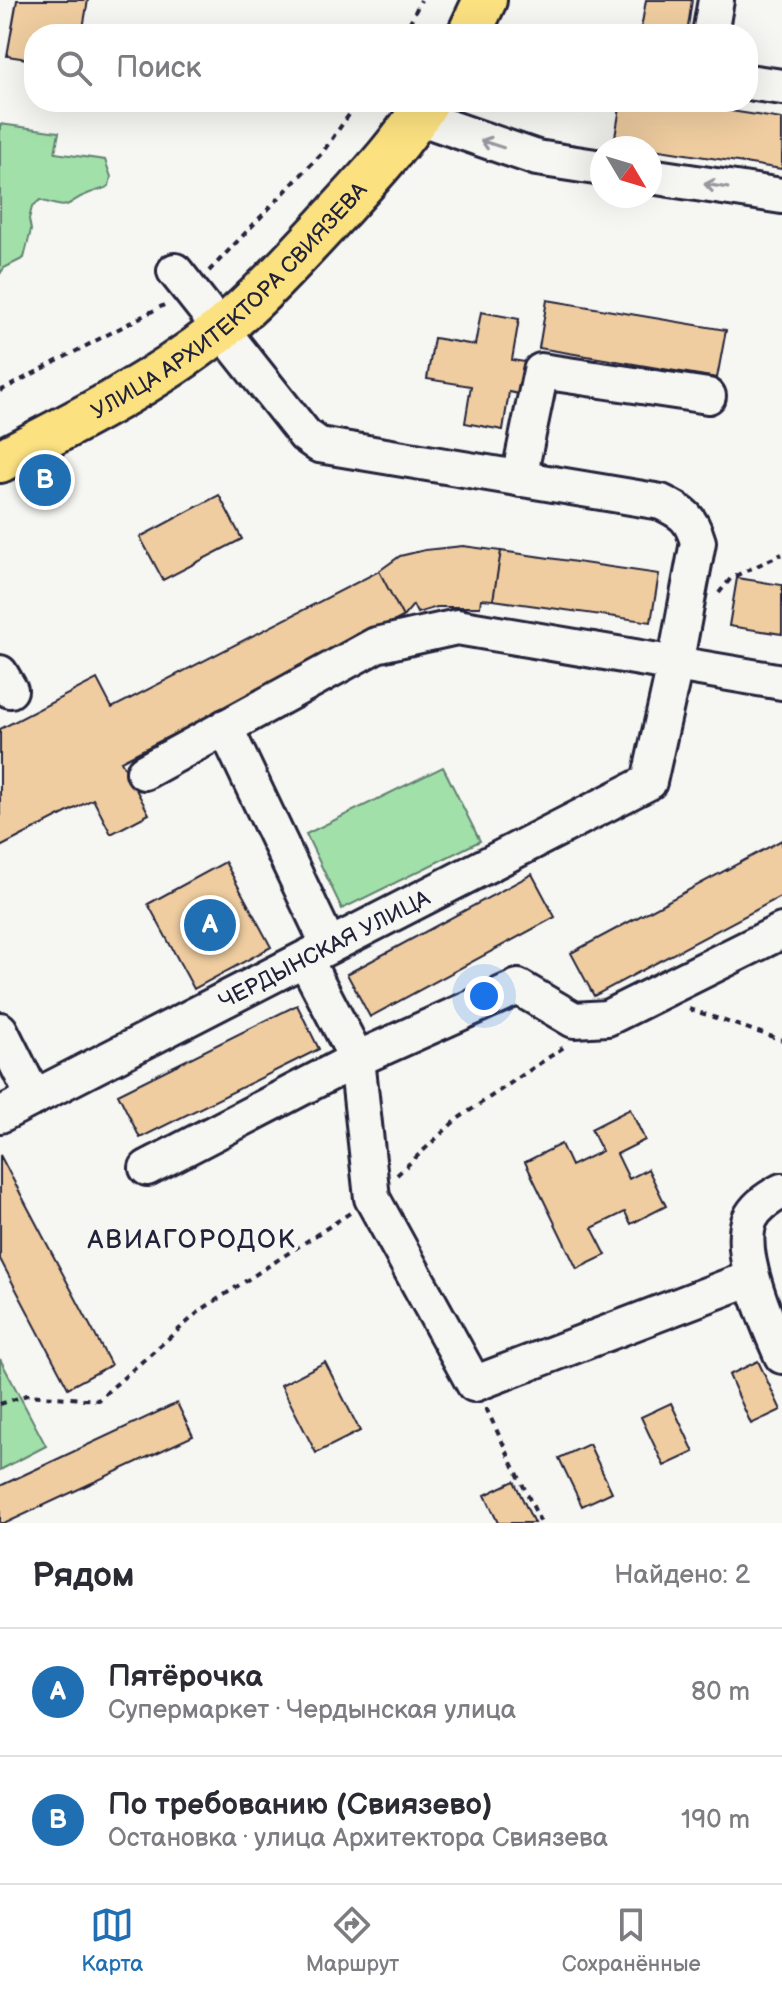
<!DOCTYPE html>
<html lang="ru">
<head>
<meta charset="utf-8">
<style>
  body { margin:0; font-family:"Balsamiq Sans",sans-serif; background:#f7f7f7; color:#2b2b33 }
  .compass { position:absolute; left:590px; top:136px; width:72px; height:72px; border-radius:50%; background:#fff; box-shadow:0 8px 32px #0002; rotate:128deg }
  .you { position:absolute; left:484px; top:996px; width:28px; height:28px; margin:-20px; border:6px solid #fff; border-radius:50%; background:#1a73e8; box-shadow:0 0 0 12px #1a73e833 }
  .badge { display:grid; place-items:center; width:52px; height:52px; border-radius:50%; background:#1f6fb2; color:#fff; font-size:26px; font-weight:700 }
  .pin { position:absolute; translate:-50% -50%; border:4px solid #fff; box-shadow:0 2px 8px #0006 }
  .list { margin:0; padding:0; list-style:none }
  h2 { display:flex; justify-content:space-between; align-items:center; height:104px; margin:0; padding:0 32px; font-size:34px }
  h2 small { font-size:26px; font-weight:400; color:#7c7c81 }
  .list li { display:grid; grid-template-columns:52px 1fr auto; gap:24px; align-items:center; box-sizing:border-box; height:128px; padding:0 32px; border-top:2px solid #e1e1e2 }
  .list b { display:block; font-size:30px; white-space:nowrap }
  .list p { margin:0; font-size:26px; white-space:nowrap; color:#7c7c81 }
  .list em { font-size:26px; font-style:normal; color:#7c7c81 }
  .icon { flex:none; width:44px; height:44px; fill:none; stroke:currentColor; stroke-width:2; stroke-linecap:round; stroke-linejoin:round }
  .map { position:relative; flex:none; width:782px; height:1523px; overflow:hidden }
  .search { position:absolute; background:#fff; box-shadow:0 8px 32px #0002; left:24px; right:24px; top:24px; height:88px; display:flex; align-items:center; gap:20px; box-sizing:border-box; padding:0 28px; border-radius:32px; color:#7c7c81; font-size:30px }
  .sheet { height:360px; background:#fff }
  nav { display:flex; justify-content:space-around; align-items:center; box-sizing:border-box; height:112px; border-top:2px solid #e1e1e2; background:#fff; font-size:22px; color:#7c7c81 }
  nav a { display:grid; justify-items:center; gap:4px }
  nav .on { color:#1f6fb2 }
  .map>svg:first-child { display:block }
  .green { fill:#a1e0a8; stroke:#628172; stroke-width:2 }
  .building { fill:#efcda0; stroke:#22223b; stroke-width:2 }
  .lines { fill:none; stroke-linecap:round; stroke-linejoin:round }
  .minor-casing { stroke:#22223b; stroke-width:40 }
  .major-casing { stroke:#22223b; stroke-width:48 }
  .path { stroke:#22223b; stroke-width:4; stroke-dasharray:6 6; stroke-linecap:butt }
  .minor { stroke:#f6f6f2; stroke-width:34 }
  .major { stroke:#fbe180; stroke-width:42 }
  .oneway { stroke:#9797a0 }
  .labels { text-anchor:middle; stroke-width:8; stroke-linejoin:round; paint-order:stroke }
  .street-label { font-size:22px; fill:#22223b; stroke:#f6f6f2 }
  .quarter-label { font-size:26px; letter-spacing:2px; fill:#22223b; stroke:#f6f6f2 }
</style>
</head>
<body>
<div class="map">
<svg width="782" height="1523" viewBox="0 0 782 1523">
  <rect width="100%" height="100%" fill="#f6f6f2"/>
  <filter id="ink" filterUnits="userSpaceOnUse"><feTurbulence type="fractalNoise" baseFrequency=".0125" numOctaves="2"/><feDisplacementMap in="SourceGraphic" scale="16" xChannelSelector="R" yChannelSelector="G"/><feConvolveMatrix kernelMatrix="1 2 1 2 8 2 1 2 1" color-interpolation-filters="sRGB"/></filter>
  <g filter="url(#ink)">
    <!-- green -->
    <path class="green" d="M0 124 59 132 55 153 105 160 111 177 109 186C103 190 97 190 90 193 61 203 76 212 40 200L32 207 29 219 31 230 24 258 4 268 0 274Z
      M443 767 480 841 342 909 306 834Z
      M0 1359 46 1446 0 1470Z"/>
    <!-- building -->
    <path class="building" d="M17 0H88L82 34H34V60L7 56Z
      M646 0H692L687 34 641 29Z
      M621 102H673L782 119V169L614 143Z
      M547 300 726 330 717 378 539 348Z
      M481 312 519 319 512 360 525 362 519 394 509 392 503 430 465 423 471 386 427 379 434 338 475 345Z
      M219 495 242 539 163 580 140 537Z
      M463 546 501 551 493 600 481 599 480 607H437L417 613 413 605 403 617 379 571 400 556 425 550Z
      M501 551 659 574 651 622 493 600Z
      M379 571 403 617 121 761 149 814 111 834 93 799 0 847V729L97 679 112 708Z
      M737 578 782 585V634L729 626Z
      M782 840V896L594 996 571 953Z
      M225 862 271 947 194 989 148 904Z
      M532 874 555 917 370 1017 347 974Z
      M297 1005 319 1049 140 1138 118 1094Z
      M630 1109 645 1140 617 1154 629 1179 648 1169 666 1206 631 1224 625 1212 592 1228 606 1255 577 1269 525 1162 561 1144 571 1166 602 1151 591 1129Z
      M0 1155 111 1365 68 1388 0 1259Z
      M758 1361 781 1410 751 1424 729 1375Z
      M325 1362 360 1431 316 1453 281 1385Z
      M177 1403 193 1436 6 1523H0V1486Z
      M671 1403 694 1452 664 1466 641 1417Z
      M589 1444 612 1492 582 1506 559 1458Z
      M514 1481 534 1523H498L485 1495Z"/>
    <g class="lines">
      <defs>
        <g id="minor">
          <path d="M710 34 716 0"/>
          <path d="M748 82 782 87"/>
          <path d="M418 117 537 158 602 168"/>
          <path d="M650 176 782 196"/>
          <path d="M521 479 523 458 541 371 708 396"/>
          <path d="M0 673 10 690"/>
          <path d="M225 727 329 946"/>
          <path d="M144 772 376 645 457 627 782 682"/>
          <path d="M305 959 357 1059 372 1198 474 1384 751 1278"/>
          <path d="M0 1030 34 1098"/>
          <path id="s1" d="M0 1115 649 782 675 665 698 542C691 518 684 513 661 502L319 445 305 435 175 271"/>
          <path d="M147 1168 357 1059 518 987 574 1020 607 1018 782 931"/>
          <path d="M782 1191C770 1197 756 1206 750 1219 736 1253 768 1324 782 1356"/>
        </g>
        <g id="major">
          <path d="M469 34 485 0"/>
          <path id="s2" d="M0 461C76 422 152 384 219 331 261 296 298 255 335 215 367 180 402 143 427 102"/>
        </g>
      </defs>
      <!-- minor casing -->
      <use href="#minor" class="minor-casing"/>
      <!-- major casing -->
      <use href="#major" class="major-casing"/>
      <!-- path -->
      <path class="path" d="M404 34 421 0
        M209 271 322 153 358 102
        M0 391 164 305
        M719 593 731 578 782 554
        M689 1009 782 1040
        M397 1175 456 1120 564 1047
        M0 1404 27 1395 98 1400 201 1310 350 1213
        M486 1408 541 1523"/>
      <!-- minor -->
      <use href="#minor" class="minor"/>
      <!-- major -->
      <use href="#major" class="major"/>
    </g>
    <!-- one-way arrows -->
    <defs><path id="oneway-shaft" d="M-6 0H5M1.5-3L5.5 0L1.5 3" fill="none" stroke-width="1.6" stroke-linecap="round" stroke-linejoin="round" transform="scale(2)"/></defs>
    <g class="oneway">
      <use href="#oneway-shaft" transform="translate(492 144) rotate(-162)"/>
      <use href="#oneway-shaft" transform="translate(716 186) rotate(-171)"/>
    </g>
  </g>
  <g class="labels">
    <!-- street labels -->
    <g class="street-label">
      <text dy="8" stroke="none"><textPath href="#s2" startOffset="282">УЛИЦА АРХИТЕКТОРА СВИЯЗЕВА</textPath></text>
      <text dy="8" stroke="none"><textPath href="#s1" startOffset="364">ЧЕРДЫНСКАЯ УЛИЦА</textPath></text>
    </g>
    <!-- quarter labels -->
    <g class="quarter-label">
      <text x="192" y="1248">АВИАГОРОДОК</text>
    </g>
  </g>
</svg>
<svg class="compass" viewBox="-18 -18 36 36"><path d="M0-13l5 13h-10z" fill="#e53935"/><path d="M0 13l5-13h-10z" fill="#7c7c81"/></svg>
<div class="you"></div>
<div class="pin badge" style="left:210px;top:925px">A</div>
<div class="pin badge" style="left:45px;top:480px">B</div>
<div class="search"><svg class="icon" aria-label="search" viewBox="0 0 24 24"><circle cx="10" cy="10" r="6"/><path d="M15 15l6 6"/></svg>Поиск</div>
</div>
<section class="sheet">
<h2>Рядом<small>Найдено: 2</small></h2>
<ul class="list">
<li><span class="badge">A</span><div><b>Пятёрочка</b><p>Супермаркет · Чердынская улица</p></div><em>80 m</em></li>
<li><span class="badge">B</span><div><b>По требованию (Свиязево)</b><p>Остановка · улица Архитектора Свиязева</p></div><em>190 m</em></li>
</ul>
</section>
<nav>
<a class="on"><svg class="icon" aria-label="map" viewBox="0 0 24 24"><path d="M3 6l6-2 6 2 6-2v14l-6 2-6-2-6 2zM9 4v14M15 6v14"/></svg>Карта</a>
<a><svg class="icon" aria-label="directions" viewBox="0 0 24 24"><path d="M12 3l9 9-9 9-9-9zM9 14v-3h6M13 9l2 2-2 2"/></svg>Маршрут</a>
<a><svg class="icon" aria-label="saved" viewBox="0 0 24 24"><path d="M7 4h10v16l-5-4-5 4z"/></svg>Сохранённые</a>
</nav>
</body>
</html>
